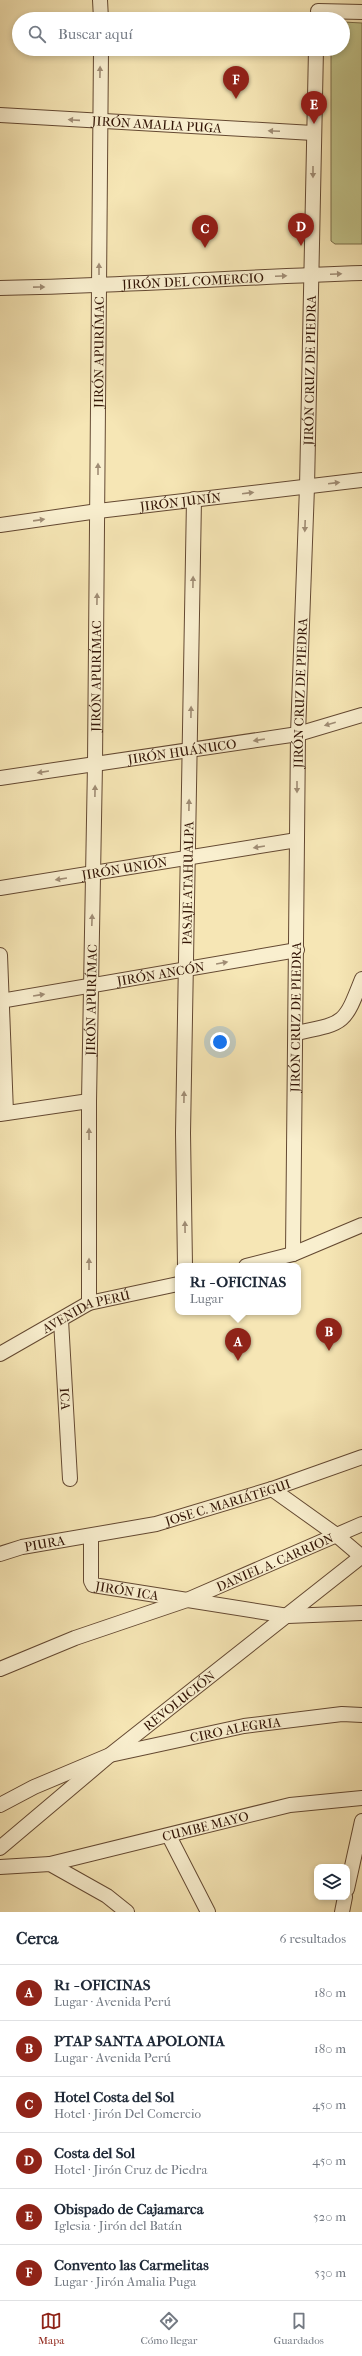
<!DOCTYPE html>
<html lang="es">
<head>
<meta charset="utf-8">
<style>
  body { margin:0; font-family:"IM FELL French Canon",serif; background:#f6f6f7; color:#1f2937 }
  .controls { position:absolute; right:12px; bottom:12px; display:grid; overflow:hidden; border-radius:8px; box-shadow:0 2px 6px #0003 }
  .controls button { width:36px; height:36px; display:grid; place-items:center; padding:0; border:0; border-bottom:1px solid #e0e1e3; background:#fff; color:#1f2937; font:20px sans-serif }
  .you { position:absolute; left:220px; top:1042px; width:14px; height:14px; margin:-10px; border:3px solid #fff; border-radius:50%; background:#1a73e8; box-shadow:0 0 0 6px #1a73e833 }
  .badge { display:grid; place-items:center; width:26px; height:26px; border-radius:50%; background:#8f2418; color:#fff; font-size:13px; font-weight:700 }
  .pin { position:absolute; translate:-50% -33px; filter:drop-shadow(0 1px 2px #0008) }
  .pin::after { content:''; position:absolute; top:21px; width:14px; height:12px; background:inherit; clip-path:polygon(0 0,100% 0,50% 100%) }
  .popup { position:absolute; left:175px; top:1263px; width:126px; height:52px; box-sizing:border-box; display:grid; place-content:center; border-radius:8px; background:#fff; filter:drop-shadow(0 1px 3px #0005); font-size:13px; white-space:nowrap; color:#747a83 }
  .popup b { font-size:15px; color:#1f2937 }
  .popup::after { content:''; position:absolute; left:50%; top:100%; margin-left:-8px; border:8px solid transparent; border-top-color:#fff }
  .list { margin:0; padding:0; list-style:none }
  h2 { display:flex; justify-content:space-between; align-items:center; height:52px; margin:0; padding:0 16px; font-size:17px }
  h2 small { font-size:13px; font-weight:400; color:#747a83 }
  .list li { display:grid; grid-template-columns:26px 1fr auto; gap:12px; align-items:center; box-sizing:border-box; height:56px; padding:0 16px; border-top:1px solid #e0e1e3 }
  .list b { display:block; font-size:15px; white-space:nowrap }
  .list p { margin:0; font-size:13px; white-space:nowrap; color:#747a83 }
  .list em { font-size:13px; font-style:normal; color:#747a83 }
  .icon { flex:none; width:22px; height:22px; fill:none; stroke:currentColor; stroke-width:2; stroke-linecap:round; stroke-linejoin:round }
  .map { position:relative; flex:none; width:362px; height:1912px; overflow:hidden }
  .search { position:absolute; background:#fff; box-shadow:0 2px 6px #0003; left:12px; right:12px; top:12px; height:44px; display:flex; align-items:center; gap:10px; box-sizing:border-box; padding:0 14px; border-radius:22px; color:#747a83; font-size:15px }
  .sheet { height:388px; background:#fff }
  nav { display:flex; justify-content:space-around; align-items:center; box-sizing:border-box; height:56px; border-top:1px solid #e0e1e3; background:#fff; font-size:11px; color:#747a83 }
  nav a { display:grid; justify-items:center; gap:2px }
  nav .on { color:#8f2418 }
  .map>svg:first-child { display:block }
  .green { fill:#c1c38a; stroke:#7a6c48 }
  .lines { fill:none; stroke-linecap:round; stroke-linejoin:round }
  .minor-casing { stroke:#644932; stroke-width:16 }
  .minor { stroke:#f9efcf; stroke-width:14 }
  .oneway { fill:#a08d75 }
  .labels { text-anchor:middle; stroke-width:3.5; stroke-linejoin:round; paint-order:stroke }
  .street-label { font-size:13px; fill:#331506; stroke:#f9efcf }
</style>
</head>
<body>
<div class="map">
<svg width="362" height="1912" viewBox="0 0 362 1912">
  <rect width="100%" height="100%" fill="#f6e6b5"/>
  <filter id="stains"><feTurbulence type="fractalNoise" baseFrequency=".005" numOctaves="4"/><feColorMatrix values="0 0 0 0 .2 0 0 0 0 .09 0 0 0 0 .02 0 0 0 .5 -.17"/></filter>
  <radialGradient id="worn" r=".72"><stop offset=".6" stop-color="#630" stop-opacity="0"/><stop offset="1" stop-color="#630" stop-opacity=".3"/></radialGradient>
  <!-- green -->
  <path class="green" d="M343 22 362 23V244H335L331 241V49H343Z"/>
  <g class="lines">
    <defs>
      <g id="minor">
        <path d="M100 0 101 19"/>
        <path d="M318 11 362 12"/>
        <path id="s1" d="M0 115 313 133"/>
        <path id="s2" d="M0 288C121 286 241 277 362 273"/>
        <path id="s3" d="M0 525 98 511 362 480"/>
        <path id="s4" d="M0 778 298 734 362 715"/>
        <path id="s5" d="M0 888 297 840"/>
        <path d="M0 955 6 1113"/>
        <path id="s6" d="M0 1001 297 950"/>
        <path d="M296 1033C345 1023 344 1025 362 979"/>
        <path d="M0 1114 89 1101"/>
        <path id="s7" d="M293 1254 298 734 307 487 316 49"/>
        <path id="s8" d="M185 1266 183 1133 194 499"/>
        <path d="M246 1266 293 1254 362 1225"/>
        <path id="s9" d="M89 1303V1101L95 764 101 49"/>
        <path id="s10" d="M61 1320 70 1479"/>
        <path id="s11" d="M0 1354 89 1303 178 1284"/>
        <path d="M272 1489 335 1534 362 1557"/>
        <path id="s12" d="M91 1536V1581L93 1585 288 1616 362 1613"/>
        <path id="s13" d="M0 1554 22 1547 156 1524 272 1489 362 1457"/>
        <path id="s14" d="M0 1669 75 1638 187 1600 362 1524"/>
        <path id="s15" d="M0 1805 34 1787 110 1755 244 1726 342 1714 362 1715"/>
        <path d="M169 1836 208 1912"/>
        <path id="s16" d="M0 1848 110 1755 362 1556"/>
        <path id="s17" d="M50 1864 290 1805 362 1798"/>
        <path d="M0 1867 50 1864 107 1896 127 1912"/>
        <path d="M347 1889 362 1821"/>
        <path d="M342 1912 345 1897"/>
      </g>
    </defs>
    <!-- minor casing -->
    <use href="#minor" class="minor-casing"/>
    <!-- minor -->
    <use href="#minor" class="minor"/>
  </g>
  <!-- one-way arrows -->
  <defs><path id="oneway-solid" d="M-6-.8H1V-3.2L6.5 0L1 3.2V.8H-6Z"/></defs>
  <g class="oneway">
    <use href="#oneway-solid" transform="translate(100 72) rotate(-89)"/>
    <use href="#oneway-solid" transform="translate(74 120) rotate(-176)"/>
    <use href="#oneway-solid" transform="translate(274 131) rotate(-177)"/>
    <use href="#oneway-solid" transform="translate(313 172) rotate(90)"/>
    <use href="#oneway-solid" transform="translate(99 269) rotate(-90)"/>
    <use href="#oneway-solid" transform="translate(336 274) rotate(-2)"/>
    <use href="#oneway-solid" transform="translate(281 276) rotate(-2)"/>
    <use href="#oneway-solid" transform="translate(39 287) rotate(-1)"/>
    <use href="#oneway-solid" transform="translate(98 469) rotate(-90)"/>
    <use href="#oneway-solid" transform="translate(334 483) rotate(-7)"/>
    <use href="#oneway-solid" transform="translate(248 493) rotate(-7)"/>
    <use href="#oneway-solid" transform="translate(39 520) rotate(-8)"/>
    <use href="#oneway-solid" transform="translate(305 526) rotate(92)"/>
    <use href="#oneway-solid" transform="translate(193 582) rotate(-89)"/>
    <use href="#oneway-solid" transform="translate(97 599) rotate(-89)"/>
    <use href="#oneway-solid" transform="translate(191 712) rotate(-89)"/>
    <use href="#oneway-solid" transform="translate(330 724) rotate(164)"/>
    <use href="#oneway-solid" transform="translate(259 740) rotate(171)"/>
    <use href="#oneway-solid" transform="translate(43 772) rotate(171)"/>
    <use href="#oneway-solid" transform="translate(297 787) rotate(90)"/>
    <use href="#oneway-solid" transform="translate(95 791) rotate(-89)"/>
    <use href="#oneway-solid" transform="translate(189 805) rotate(-89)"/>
    <use href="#oneway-solid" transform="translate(259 847) rotate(171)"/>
    <use href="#oneway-solid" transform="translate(61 879) rotate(171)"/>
    <use href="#oneway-solid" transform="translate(92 920) rotate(-88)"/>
    <use href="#oneway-solid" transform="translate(222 963) rotate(-10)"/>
    <use href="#oneway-solid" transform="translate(39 995) rotate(-9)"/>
    <use href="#oneway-solid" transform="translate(184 1097) rotate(-89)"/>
    <use href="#oneway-solid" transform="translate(89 1134) rotate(-90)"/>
    <use href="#oneway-solid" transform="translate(185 1227) rotate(-91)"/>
    <use href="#oneway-solid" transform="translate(89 1264) rotate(-90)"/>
  </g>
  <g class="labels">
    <!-- street labels -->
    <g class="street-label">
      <text dy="5" stroke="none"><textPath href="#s1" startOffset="157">JIRÓN AMALIA PUGA</textPath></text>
      <text dy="5" stroke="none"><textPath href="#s2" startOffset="193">JIRÓN DEL COMERCIO</textPath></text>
      <text dy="5" stroke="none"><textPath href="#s9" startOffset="951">JIRÓN APURÍMAC</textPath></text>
      <text dy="5" stroke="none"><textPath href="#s7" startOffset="884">JIRÓN CRUZ DE PIEDRA</textPath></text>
      <text dy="5" stroke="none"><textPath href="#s3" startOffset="182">JIRÓN JUNÍN</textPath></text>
      <text dy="5" stroke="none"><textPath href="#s9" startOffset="627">JIRÓN APURÍMAC</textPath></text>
      <text dy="5" stroke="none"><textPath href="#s7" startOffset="561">JIRÓN CRUZ DE PIEDRA</textPath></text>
      <text dy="5" stroke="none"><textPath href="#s4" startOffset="184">JIRÓN HUÁNUCO</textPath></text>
      <text dy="5" stroke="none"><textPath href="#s5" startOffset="126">JIRÓN UNIÓN</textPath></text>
      <text dy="5" stroke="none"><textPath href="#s8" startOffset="383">PASAJE ATAHUALPA</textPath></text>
      <text dy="5" stroke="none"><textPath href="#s6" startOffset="163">JIRÓN ANCÓN</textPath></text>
      <text dy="5" stroke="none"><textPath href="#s9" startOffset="303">JIRÓN APURÍMAC</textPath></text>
      <text dy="5" stroke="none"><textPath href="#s7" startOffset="237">JIRÓN CRUZ DE PIEDRA</textPath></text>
      <text dy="5" stroke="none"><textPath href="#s11" startOffset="97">AVENIDA PERÚ</textPath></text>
      <text dy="5" stroke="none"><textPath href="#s10" startOffset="79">ICA</textPath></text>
      <text dy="5" stroke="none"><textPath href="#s13" startOffset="234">JOSE C. MARIÁTEGUI</textPath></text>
      <text dy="5" stroke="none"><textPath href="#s13" startOffset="46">PIURA</textPath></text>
      <text dy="5" stroke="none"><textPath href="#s14" startOffset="295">DANIEL A. CARRION</textPath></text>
      <text dy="5" stroke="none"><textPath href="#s12" startOffset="84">JIRÓN ICA</textPath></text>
      <text dy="5" stroke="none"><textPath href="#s16" startOffset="232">REVOLUCIÓN</textPath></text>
      <text dy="5" stroke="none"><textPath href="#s15" startOffset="249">CIRO ALEGRIA</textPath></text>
      <text dy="5" stroke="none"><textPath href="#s17" startOffset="160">CUMBE MAYO</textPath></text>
    </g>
  </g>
  <rect width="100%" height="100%" filter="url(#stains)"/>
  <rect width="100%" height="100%" fill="url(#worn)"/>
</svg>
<div class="controls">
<button><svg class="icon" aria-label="layers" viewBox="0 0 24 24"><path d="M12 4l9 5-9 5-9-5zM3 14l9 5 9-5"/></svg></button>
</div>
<div class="you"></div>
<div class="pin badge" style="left:238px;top:1361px">A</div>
<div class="popup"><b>R1 - OFICINAS</b>Lugar</div>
<div class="pin badge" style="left:329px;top:1351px">B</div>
<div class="pin badge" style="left:205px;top:248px">C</div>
<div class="pin badge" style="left:301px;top:246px">D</div>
<div class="pin badge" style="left:314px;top:124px">E</div>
<div class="pin badge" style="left:236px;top:99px">F</div>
<div class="search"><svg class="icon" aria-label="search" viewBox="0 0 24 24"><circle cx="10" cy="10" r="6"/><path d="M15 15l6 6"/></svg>Buscar aquí</div>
</div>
<section class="sheet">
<h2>Cerca<small>6 resultados</small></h2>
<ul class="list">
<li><span class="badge">A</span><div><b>R1 - OFICINAS</b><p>Lugar · Avenida Perú</p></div><em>180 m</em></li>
<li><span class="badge">B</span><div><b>PTAP SANTA APOLONIA</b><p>Lugar · Avenida Perú</p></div><em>180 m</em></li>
<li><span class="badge">C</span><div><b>Hotel Costa del Sol</b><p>Hotel · Jirón Del Comercio</p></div><em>450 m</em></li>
<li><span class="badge">D</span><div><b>Costa del Sol</b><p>Hotel · Jirón Cruz de Piedra</p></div><em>450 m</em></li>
<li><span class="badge">E</span><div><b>Obispado de Cajamarca</b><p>Iglesia · Jirón del Batán</p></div><em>520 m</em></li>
<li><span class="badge">F</span><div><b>Convento las Carmelitas</b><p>Lugar · Jirón Amalia Puga</p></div><em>530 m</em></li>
</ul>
</section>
<nav>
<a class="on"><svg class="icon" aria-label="map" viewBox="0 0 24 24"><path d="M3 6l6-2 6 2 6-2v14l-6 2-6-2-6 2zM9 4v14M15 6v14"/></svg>Mapa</a>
<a><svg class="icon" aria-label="directions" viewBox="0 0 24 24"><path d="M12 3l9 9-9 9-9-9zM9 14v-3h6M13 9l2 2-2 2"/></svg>Cómo llegar</a>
<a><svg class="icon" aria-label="saved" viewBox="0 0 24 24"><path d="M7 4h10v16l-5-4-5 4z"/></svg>Guardados</a>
</nav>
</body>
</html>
